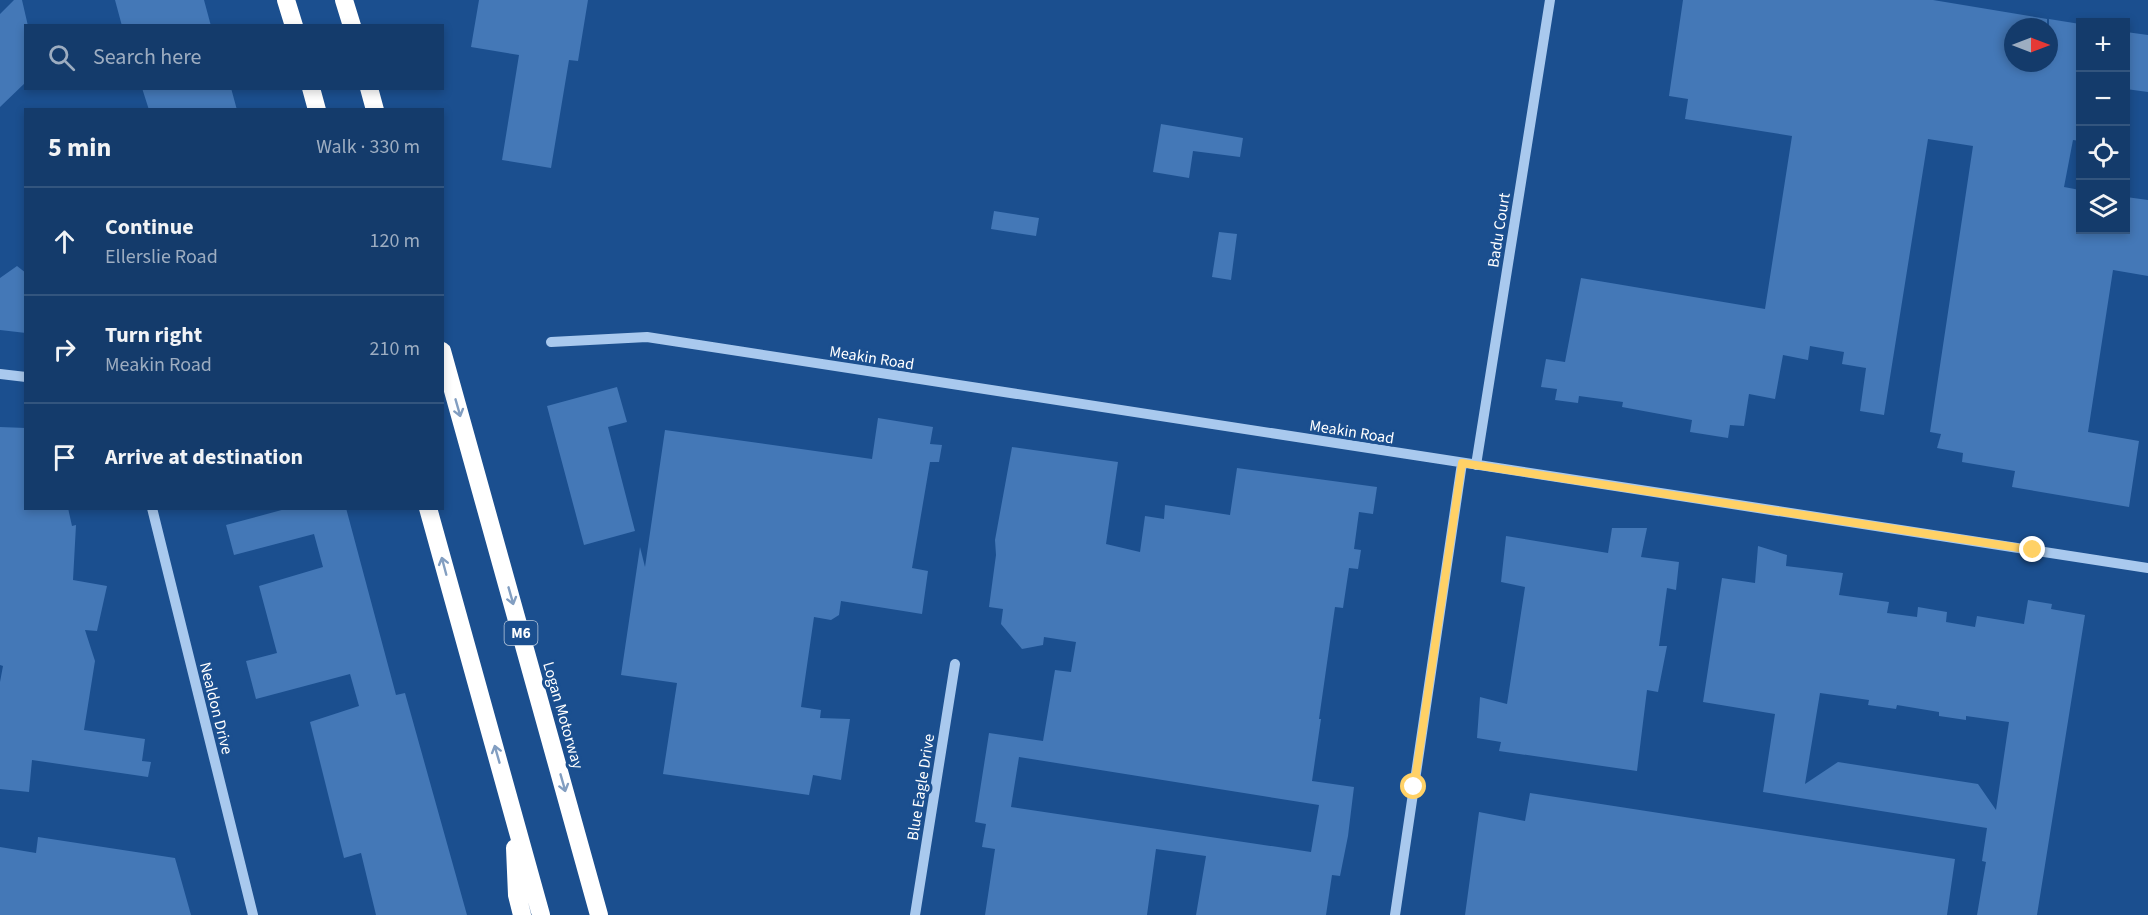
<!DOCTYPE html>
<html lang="en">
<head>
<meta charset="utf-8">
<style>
  body { margin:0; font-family:"Source Sans 3",sans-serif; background:#214673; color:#f1f3f6 }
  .controls { position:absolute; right:18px; top:18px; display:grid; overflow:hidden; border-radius:0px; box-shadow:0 3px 9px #0003 }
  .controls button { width:54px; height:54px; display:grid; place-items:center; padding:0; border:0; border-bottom:2px solid #33557e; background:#143b6b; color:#f1f3f6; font:30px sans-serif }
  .compass { position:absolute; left:2004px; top:18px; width:54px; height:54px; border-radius:50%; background:#143b6b; box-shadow:0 3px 9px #0003; rotate:90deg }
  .stop { position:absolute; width:18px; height:18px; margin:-14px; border:4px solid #ffd166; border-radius:50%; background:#fff }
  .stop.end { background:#ffd166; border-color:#fff; box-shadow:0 2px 6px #0008 }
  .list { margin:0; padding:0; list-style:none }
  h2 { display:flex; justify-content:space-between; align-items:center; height:78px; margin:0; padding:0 24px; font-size:26px }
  h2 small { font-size:20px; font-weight:400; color:#9dadc1 }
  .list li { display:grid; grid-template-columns:39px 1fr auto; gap:18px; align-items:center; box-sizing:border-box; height:108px; padding:0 24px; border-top:2px solid #33557e }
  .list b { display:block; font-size:22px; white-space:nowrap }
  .list p { margin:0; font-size:20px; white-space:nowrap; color:#9dadc1 }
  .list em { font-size:20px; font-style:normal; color:#9dadc1 }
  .icon { flex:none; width:33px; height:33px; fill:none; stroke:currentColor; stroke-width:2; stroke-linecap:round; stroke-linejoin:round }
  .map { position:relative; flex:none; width:2148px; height:915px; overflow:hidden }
  .search { position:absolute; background:#143b6b; box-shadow:0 3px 9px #0003; left:24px; top:24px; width:420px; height:66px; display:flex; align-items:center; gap:15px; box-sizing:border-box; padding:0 21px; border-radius:0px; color:#9dadc1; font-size:22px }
  .panel { position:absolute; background:#143b6b; box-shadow:0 3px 9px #0003; left:24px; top:108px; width:420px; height:402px; border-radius:0px }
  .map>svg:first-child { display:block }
  .building { fill:#4478b7; fill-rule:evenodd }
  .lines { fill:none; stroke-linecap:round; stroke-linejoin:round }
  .minor { stroke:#a9c9ee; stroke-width:10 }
  .highway { stroke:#fff; stroke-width:18 }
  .oneway { stroke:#829ec1 }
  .route { stroke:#ffd166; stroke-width:8 }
  .labels { text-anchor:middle; stroke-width:6; stroke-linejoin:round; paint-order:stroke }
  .shield { fill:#1b4f8f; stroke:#bbcadd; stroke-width:1.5 }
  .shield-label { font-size:15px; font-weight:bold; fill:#fff }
  .street-label { font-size:16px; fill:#fff; stroke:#1b4f8f }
</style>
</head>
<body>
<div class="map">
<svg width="2148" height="915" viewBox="0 0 2148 915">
  <rect width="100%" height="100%" fill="#1b4f8f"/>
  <!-- building -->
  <path class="building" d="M14 0H22L28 26H26V82L0 107V14Z
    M115 0H204L211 26H122Z
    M479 0H588L578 61 569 60 551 168 502 160 519 55 471 47Z
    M1683 0H1933L2047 19V27H2013V63H2049V19L2080 24V141L2073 140 2064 187 2080 190V230H2126V197L2148 200V276L2113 270 2088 432 2139 441 2129 507 2012 487 2015 471 1962 462 1963 453 1937 448 1941 434 1930 432 1973 146 1928 139 1884 415 1860 411 1866 368 1842 364 1844 352 1810 346 1808 360 1783 355 1775 399 1749 394 1744 426 1730 425 1728 438 1690 432 1692 420 1622 407 1623 402 1579 396 1578 403 1555 400 1557 389 1541 387 1546 359 1565 362 1581 278 1765 309 1792 136 1685 119 1688 99 1669 96Z
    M2126 32 2148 35V92L2126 89Z
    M142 88H231L237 110H149Z
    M1161 124 1243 138 1240 157 1193 151 1189 178 1153 172Z
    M994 211 1039 218 1036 236 991 229Z
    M1219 232 1237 234 1231 280 1212 277Z
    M17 266 26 273V333L0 330V278Z
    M617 387 627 422 608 427 635 531 584 545 547 406Z
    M878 418 933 427 930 444 942 445 939 462H930L912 568 928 571 922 614 841 601 839 615 831 620 814 617 801 707 821 710 820 718 850 719 841 780 813 775 809 795 663 774 677 683 621 675 640 547 645 567 665 430 872 459Z
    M0 427 26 428V508H68L72 526 76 525 73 580 107 586 97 631 85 630 95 661 84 730 145 739 142 761 151 762 148 777 32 760 29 792 0 789V682L3 666 0 665Z
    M1012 447 1118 462 1106 544 1140 552 1145 516 1164 519 1165 505 1230 515 1237 468 1377 487 1373 514 1359 512 1354 549 1361 550 1358 569 1349 568 1343 608 1335 607 1319 719H1321L1312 781 1354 787 1348 836 1340 876 1332 875 1326 915H1196L1206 856 1156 849 1147 915H985L995 849 982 847 986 824 975 822 989 733 1043 741 1055 670 1071 672 1076 642 1044 637 1043 645 1022 649 1001 624 1003 609 989 607 996 555 995 540ZM1019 757 1319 805 1311 852 1011 807Z
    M289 508H346L396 695 405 693 467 915H376L361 853 344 858 310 722 359 706 350 674 256 699 246 661 277 653 259 586 323 567 314 534 234 555 226 525Z
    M1612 528H1647L1641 557 1679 562 1676 590 1667 588 1659 646H1667L1658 692 1647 690 1637 771 1499 751 1501 742 1477 738 1480 697 1507 704 1525 587 1501 582 1506 536 1608 553Z
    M1758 546 1787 555 1786 566 1843 573 1839 595 1889 602 1887 613 1917 617 1918 607 1947 612 1946 622 1975 627 1977 616 2024 624 2028 600 2052 604 2051 609 2085 615 2037 915H1977L1986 862 1982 861 1987 828 1763 792 1775 714 1703 702 1722 578 1755 583ZM1820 693 1869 700 1868 705 1896 709 1897 705 1939 712V716L1966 720V716L2009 722 1996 810 1978 784 1838 762 1805 784Z
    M1530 793 1955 859 1947 915H1465L1479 812 1525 821Z
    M38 837 175 858 191 915H0V847L36 853Z"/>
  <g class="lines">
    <!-- minor -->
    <path class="minor" d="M551 342 647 337 2148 568
      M0 374 26 377
      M1476 465 1550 0
      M152 508 253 915
      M915 915 955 664
      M1395 915 1462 463"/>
    <!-- highway -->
    <path class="highway" d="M286 0 294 26
      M344 0 352 26
      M311 88 317 110
      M369 88 375 110
      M442 351 599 915
      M428 508 541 915
      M515 848 517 895 522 915"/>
  </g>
  <!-- one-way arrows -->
  <defs><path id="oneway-shaft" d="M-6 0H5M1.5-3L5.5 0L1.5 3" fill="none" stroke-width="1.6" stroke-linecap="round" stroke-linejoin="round" transform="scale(1.5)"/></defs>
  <g class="oneway">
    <use href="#oneway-shaft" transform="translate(458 408) rotate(74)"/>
    <use href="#oneway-shaft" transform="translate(444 566) rotate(-105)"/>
    <use href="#oneway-shaft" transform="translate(511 596) rotate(74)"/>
    <use href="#oneway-shaft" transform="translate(497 754) rotate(-106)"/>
    <use href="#oneway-shaft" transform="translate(563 783) rotate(74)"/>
  </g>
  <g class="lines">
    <!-- route -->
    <path class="route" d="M1414 787 1462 463 2033 550"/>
  </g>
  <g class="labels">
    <!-- shield labels -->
    <rect class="shield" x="504.5" y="621" width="33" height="24" rx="4.5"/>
    <g class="shield-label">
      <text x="521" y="638">M6</text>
    </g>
    <!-- street labels -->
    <g class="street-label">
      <text transform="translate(1498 230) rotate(-81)" y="6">Badu Court</text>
      <text transform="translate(872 357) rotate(9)" y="6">Meakin Road</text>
      <text transform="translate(1352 431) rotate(9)" y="6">Meakin Road</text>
      <text transform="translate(217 708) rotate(76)" y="6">Nealdon Drive</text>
      <text transform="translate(564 715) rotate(74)" y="6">Logan Motorway</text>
      <text transform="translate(920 787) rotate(-81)" y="6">Blue Eagle Drive</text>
    </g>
  </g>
</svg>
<div class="controls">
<button>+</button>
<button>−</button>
<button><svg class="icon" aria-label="locate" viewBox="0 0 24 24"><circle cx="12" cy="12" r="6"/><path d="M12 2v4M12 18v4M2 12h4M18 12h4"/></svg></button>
<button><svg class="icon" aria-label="layers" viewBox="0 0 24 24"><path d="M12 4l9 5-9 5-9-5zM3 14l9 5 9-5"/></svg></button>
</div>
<svg class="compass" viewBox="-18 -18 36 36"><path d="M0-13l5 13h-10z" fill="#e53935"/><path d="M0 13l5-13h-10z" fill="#9dadc1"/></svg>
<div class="stop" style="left:1414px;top:787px"></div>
<div class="stop end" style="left:2033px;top:550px"></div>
<div class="search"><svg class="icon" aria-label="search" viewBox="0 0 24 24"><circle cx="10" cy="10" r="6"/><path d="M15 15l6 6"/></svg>Search here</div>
<section class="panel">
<h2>5 min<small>Walk · 330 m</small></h2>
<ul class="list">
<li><svg class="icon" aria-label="ahead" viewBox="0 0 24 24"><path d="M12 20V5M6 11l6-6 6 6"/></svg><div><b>Continue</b><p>Ellerslie Road</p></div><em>120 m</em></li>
<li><svg class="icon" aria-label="right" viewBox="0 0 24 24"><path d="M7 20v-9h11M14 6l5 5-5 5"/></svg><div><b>Turn right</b><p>Meakin Road</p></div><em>210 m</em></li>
<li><svg class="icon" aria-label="arrive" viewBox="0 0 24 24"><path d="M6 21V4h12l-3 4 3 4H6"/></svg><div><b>Arrive at destination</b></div></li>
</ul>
</section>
</div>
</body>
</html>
